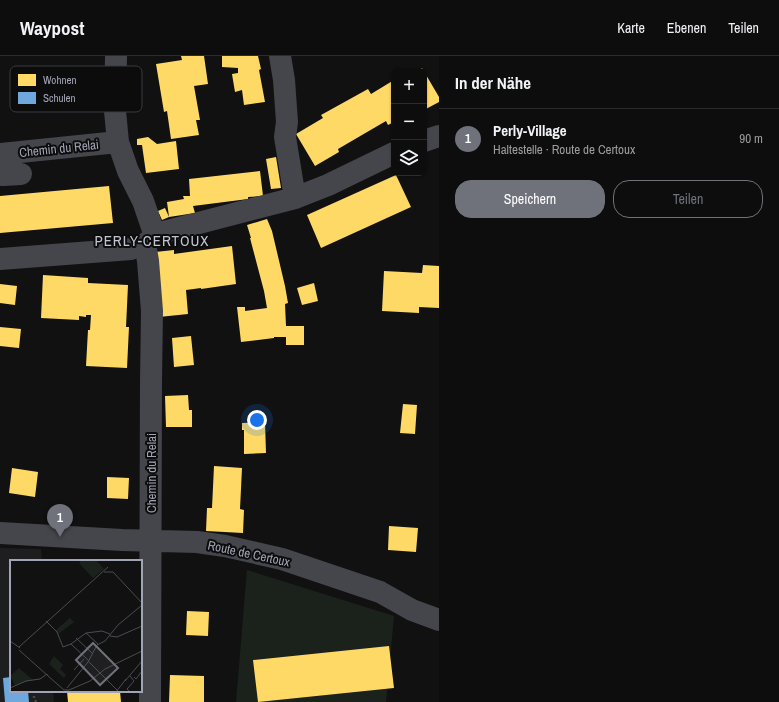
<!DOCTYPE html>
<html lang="de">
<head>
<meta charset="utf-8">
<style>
  body { margin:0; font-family:"Archivo Narrow",sans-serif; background:#161617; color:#f1f3f6 }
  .controls { position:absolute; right:12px; top:12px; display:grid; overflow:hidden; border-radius:8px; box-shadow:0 1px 3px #0004 }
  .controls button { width:36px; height:36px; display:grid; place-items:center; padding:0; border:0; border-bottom:1px solid #2d2d2e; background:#0d0d0e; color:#f1f3f6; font:20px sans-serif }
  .you { position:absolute; left:257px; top:364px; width:14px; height:14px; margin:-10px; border:3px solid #fff; border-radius:50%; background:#1a73e8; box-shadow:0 0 0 6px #1a73e833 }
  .badge { display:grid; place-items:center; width:26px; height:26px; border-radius:50%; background:#6f717b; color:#fff; font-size:13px; font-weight:700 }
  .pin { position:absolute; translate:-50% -33px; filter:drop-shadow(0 1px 2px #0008) }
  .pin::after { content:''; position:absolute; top:21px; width:14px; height:12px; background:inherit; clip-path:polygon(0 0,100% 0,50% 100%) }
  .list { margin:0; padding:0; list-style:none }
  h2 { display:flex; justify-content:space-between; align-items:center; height:52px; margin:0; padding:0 16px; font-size:17px }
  h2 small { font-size:13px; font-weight:400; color:#9a9c9e }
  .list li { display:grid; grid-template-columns:26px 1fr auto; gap:12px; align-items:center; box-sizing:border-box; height:60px; padding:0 16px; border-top:1px solid #2d2d2e }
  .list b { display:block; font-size:15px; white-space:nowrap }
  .list p { margin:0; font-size:13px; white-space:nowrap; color:#9a9c9e }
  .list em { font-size:13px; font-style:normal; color:#9a9c9e }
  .actions { display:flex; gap:8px; padding:12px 16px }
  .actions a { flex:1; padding:9px 0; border:1px solid #6f717b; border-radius:16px; text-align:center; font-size:14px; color:#6f717b }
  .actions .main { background:#6f717b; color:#fff }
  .icon { flex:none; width:22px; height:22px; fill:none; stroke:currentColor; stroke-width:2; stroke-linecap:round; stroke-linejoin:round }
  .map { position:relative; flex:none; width:439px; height:646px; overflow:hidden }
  header { display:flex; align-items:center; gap:24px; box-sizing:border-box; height:56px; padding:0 20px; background:#0d0d0e; border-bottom:1px solid #2d2d2e }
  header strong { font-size:19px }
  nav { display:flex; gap:22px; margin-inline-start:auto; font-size:14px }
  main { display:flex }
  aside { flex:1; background:#0d0d0e }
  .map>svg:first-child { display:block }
  .built { fill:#1e1e20 }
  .green { fill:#1b221c }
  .homes { fill:#ffd966 }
  .schools { fill:#6fa8dc }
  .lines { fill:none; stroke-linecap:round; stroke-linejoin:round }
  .path { stroke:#47474c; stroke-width:2.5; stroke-dasharray:2 3; stroke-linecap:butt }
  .minor { stroke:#45464b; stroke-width:22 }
  .labels { text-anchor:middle; stroke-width:4; stroke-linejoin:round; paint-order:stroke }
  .street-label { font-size:13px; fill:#a1a4b4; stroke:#0c0c0d }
  .quarter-label { font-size:15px; letter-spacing:1px; fill:#c2c4d0; stroke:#0c0c0d }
  .inset-road { fill:none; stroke:#4b4c53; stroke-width:1 }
  .view { fill:#6f717b; fill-opacity:0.15; stroke:#6f717b; stroke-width:2 }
  .inset-edge { fill:none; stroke:#a1a4b4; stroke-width:2 }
  .key { fill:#0c0c0d; stroke:#393a3f; stroke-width:1 }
  .key-label { font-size:11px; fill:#a1a4b4 }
</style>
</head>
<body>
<header>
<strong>Waypost</strong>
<nav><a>Karte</a><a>Ebenen</a><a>Teilen</a></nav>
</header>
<main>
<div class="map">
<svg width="439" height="646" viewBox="0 0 439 646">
  <rect width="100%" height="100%" fill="#111112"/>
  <!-- built -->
  <path class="built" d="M0 492 41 493 42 505H11V635H53L54 646H0Z"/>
  <!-- green -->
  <path class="green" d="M247 514 394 560 386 646H236Z"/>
  <!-- homes -->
  <path class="homes" d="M181 0H204L208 28 194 30 200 64H196L199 79 171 83 167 55 164 56 156 8 182 4Z
    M222 0H258L261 13 259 14 265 46 244 49 242 34 235 36 232 18 238 17V12L222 11Z
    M422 12 439 41V46L424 54V15H417Z
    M394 24V66L388 69 386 65 338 93 339 96 315 110 296 78 323 62 321 59 368 33 371 38Z
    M148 81 157 88 176 85 179 113 146 117 142 89H137V83Z
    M276 101 281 132 271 133 266 103Z
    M260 115 263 140 248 141V143L193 150 195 157 169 161 167 146 184 143 183 140H190L189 123Z
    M396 119 411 151 321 192 307 159Z
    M109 130 113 167 0 177V140Z
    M165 152 169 161 162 164 158 155Z
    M267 163 272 175 285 230 288 247 285 248 286 270H304V289H286V281H274V282L241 286 237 251H245V255L267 252 264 235 250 182H251L247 169Z
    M232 190 236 228 201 233V232L186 234 188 258 159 261 155 196 174 194V198Z
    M423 209 439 210V252L419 251V257L382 255 384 215 422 217Z
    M43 219 88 222V227L128 229 126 271H129L127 312 86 310 88 274H90L91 259H86V261L79 260V264L41 262Z
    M314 227 318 245 302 249 297 232Z
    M0 228 17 230 15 249 0 247Z
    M0 271 21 273 19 292 0 290Z
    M191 280 194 309 174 311 172 282Z
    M188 339 189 354H192V371H166L165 340Z
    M403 348 417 349 415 378 400 377Z
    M265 366 266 397 244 398V374H242V367Z
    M214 410 242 412 240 453 244 454 243 477 206 475 207 452H212Z
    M12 412 38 416 35 441 9 437Z
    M107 421 129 422 128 443 107 442Z
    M389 470 418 472 416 496 388 494Z
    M187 555 209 556 208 580 186 579Z
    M389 590 394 632 258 646 253 604Z
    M170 619 204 620V646H169Z
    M67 635H120L121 646H68Z"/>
  <!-- schools -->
  <path class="schools" d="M11 621V635H28L29 646H5L3 622Z"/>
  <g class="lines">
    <!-- path -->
    <path class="path" d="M34 635V644L37 646"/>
    <!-- minor -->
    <path class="minor" d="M116 0 115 55 118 86 128 115 143 145 155 180
      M280 0 284 24 287 66 285 81 295 142
      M424 85 439 80
      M0 98 118 86
      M0 115 3 119 21 118
      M145 188 148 205 152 255 151 325 150 646
      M0 203 131 193 145 188 155 180 164 176 295 142 328 129 394 97
      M0 477 122 484 197 486 225 490 282 503 380 536 412 554 439 564"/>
  </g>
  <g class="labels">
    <!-- street labels -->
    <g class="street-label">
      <text transform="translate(59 92) rotate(-6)" y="5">Chemin du Relai</text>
      <text transform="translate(151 417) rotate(-90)" y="5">Chemin du Relai</text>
      <text transform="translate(249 497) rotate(12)" y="5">Route de Certoux</text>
    </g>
    <!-- quarter labels -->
    <g class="quarter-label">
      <text x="152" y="190">PERLY-CERTOUX</text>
    </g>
  </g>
  <!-- overview -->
  <g transform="translate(10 504)">
    <rect width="132" height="132" fill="#111112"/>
    <path d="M72 0H86L94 9 83 18 69 3ZM60 58 64 62 48 74 46 70ZM44 96 53 105 50 109 56 115 54 118 39 104ZM9 108 23 120 5 125 0 116Z" fill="#1b221c"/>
    <path class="inset-road" d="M94 12H103L132 43M36 61 47 72 53 87 61 84 79 101M76 73 88 84M100 76 107 77 132 66M66 78 83 94M0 81 10 88M61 84 76 73 92 71 100 74M9 87 98 7M9 90 37 115M79 102 109 132M64 110 74 99M38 116 54 130H59L80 121 95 109 132 91M120 116 124 121 117 129 120 132M124 117 126 119 132 111M115 121 132 101M0 128 16 121 30 119 37 114 38 116M57 128 78 102 87 85 95 81 108 65 132 45M106 132 116 119"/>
    <path class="view" d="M83 83 108 108 90 125 66 100Z"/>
    <rect width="132" height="132" class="inset-edge"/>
  </g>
  <!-- legend -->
  <rect x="10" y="10" width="132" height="46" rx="6" class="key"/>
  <rect x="18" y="18" width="18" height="12" fill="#ffd966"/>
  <rect x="18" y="36" width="18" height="12" fill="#6fa8dc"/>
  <g class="key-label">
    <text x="43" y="28">Wohnen</text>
    <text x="43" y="46">Schulen</text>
  </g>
</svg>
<div class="controls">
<button>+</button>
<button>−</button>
<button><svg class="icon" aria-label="layers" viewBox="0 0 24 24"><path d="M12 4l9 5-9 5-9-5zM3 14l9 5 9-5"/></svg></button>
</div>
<div class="you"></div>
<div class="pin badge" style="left:60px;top:481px">1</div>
</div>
<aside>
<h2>In der Nähe<small></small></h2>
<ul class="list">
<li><span class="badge">1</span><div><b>Perly-Village</b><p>Haltestelle · Route de Certoux</p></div><em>90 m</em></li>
</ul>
<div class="actions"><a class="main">Speichern</a><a>Teilen</a></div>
</aside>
</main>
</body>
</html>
